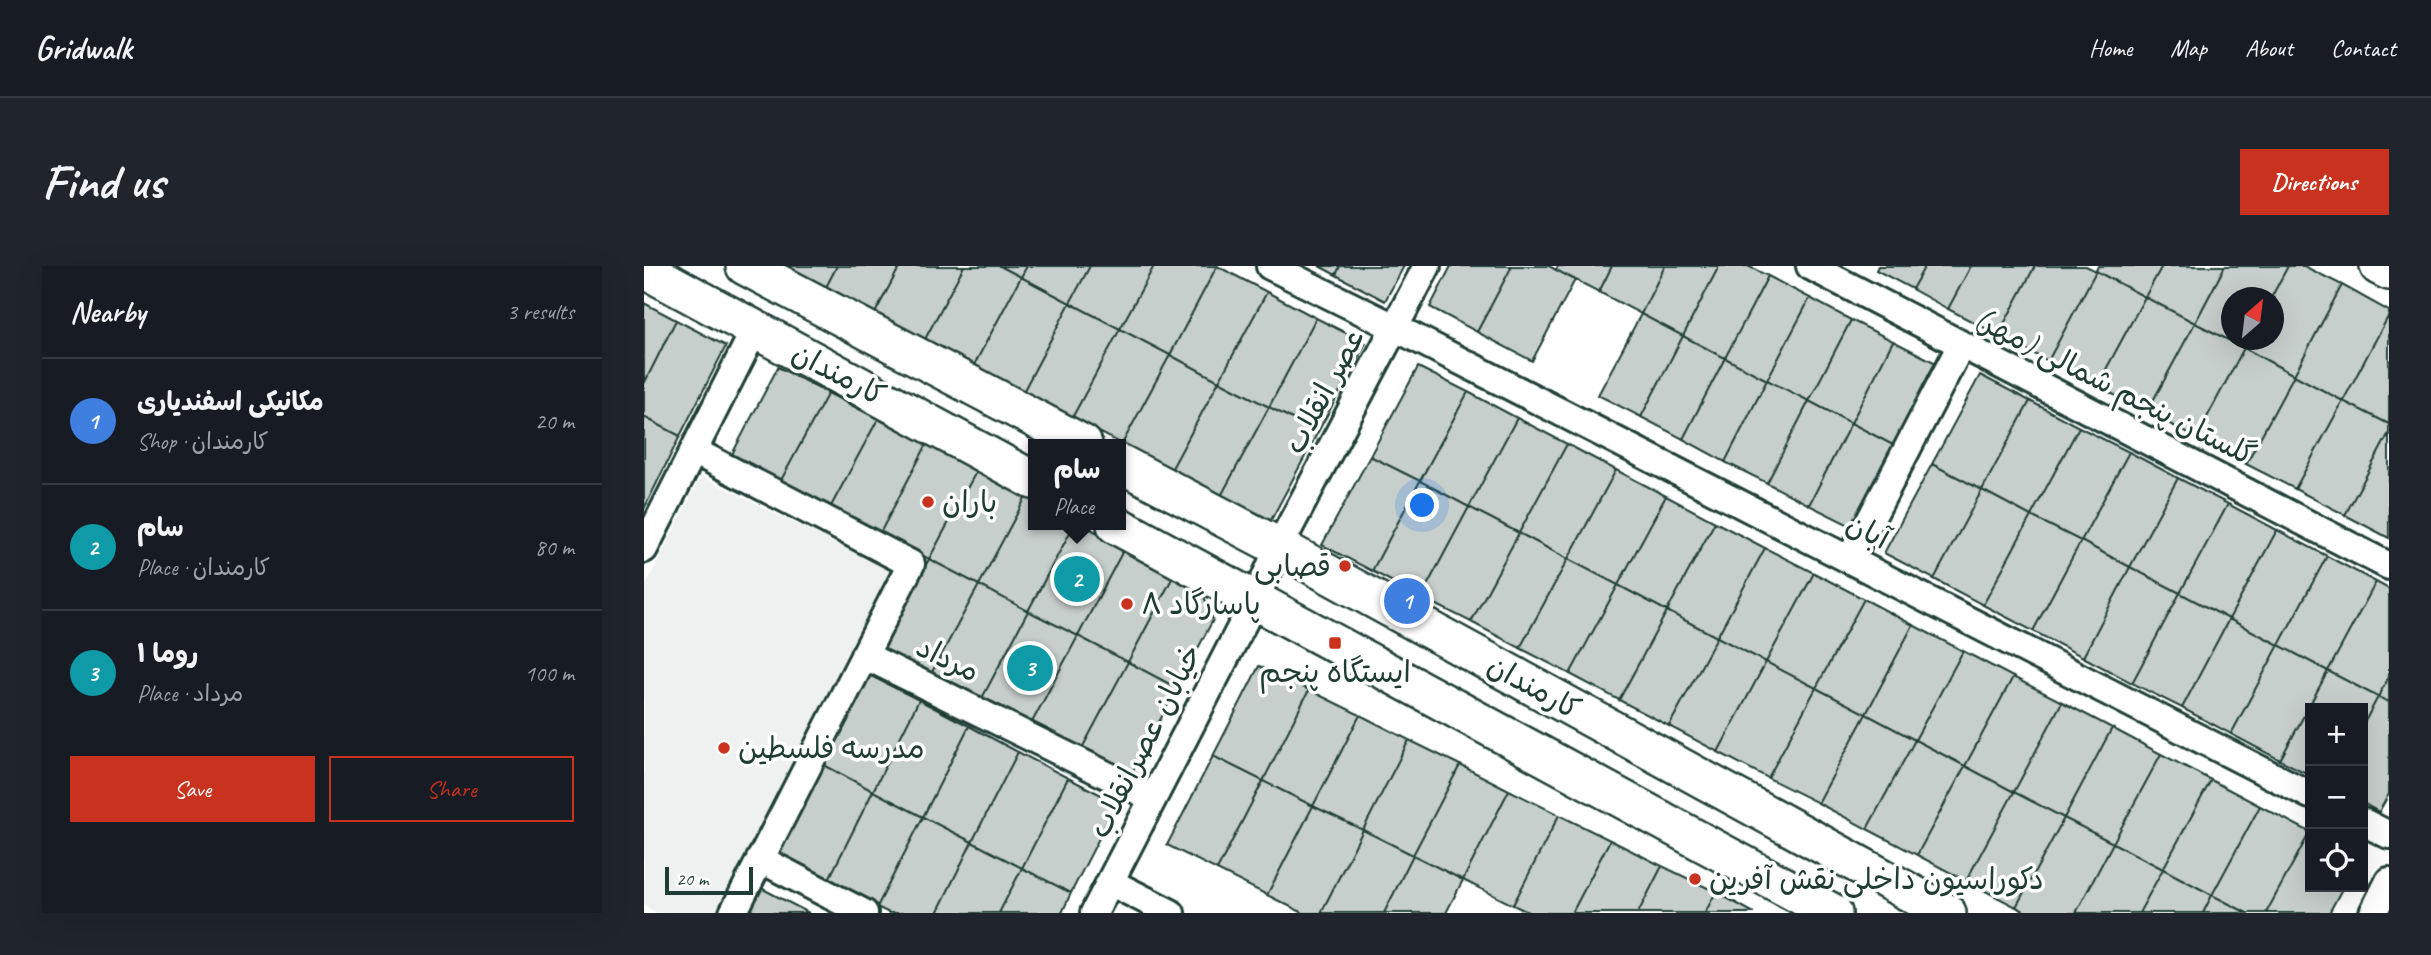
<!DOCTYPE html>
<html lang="en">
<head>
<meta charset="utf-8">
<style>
  body { margin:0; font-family:Caveat,"Playpen Sans Arabic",sans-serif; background:#20242c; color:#f1f3f6 }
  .controls { position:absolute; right:21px; bottom:21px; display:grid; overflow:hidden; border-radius:0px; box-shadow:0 7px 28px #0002 }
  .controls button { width:63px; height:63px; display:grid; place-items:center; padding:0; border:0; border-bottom:2px solid #363941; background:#171b24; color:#f1f3f6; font:35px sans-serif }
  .compass { position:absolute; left:1577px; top:21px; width:63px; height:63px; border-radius:50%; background:#171b24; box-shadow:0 7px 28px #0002; rotate:28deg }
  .scale { position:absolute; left:21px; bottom:18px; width:88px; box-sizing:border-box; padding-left:7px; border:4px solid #1f3d34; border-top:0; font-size:19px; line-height:24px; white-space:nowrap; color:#1f3d34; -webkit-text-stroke:5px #fff; paint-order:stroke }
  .you { position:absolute; left:779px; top:240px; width:24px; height:24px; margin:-18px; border:5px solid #fff; border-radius:50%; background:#1a73e8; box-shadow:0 0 0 10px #1a73e833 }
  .badge { display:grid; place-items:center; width:46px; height:46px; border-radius:50%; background:#c8321e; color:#fff; font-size:23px; font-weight:700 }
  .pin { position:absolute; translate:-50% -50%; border:4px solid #fff; box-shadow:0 2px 7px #0006 }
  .popup { position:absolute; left:384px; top:173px; width:98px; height:91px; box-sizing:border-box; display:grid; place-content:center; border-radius:0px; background:#171b24; filter:drop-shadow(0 2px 5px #0005); font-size:23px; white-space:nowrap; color:#9ea1a6 }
  .popup b { font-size:26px; color:#f1f3f6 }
  .popup::after { content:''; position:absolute; left:50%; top:100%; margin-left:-14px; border:14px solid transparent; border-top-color:#171b24 }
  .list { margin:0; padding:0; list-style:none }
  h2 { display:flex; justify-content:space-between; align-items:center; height:91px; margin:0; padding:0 28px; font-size:30px }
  h2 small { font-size:23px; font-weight:400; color:#9ea1a6 }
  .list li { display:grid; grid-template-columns:46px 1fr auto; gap:21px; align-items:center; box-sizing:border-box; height:126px; padding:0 28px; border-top:2px solid #363941 }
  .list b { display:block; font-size:26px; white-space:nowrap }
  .list p { margin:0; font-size:23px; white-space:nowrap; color:#9ea1a6 }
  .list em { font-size:23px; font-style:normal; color:#9ea1a6 }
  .actions { display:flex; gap:14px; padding:21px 28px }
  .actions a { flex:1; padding:16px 0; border:2px solid #c8321e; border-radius:0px; text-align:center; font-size:24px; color:#c8321e }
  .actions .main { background:#c8321e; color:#fff }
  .icon { flex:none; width:38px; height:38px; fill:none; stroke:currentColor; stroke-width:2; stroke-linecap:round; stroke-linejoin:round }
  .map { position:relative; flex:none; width:1745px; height:647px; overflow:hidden; border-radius:0px }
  header { display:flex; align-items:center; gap:42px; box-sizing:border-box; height:98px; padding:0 35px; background:#171b24; border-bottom:2px solid #363941 }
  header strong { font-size:33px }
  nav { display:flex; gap:38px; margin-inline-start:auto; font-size:24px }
  .intro { display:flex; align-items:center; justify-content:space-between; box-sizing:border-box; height:168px; padding:0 42px }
  h1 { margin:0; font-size:49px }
  .button { padding:18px 32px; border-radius:0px; background:#c8321e; color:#fff; font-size:24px; font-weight:700 }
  main { display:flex; gap:42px; padding:0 42px }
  aside { flex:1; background:#171b24; border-radius:0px; box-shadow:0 7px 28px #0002 }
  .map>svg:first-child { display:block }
  .built { fill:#eef1f0 }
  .building { fill:#c7cfcc; stroke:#1f3d34; stroke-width:2 }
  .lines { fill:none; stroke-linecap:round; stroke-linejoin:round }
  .street-casing { stroke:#1f3d34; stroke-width:32 }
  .secondary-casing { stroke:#1f3d34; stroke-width:42 }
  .street { stroke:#fff; stroke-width:26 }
  .secondary { stroke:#fff; stroke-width:37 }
  .poi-dot { fill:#c8321e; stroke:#fff; stroke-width:2.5 }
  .labels { text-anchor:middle; stroke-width:7; stroke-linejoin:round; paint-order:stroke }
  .street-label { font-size:30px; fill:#1f3d34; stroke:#fff }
  .poi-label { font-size:30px; fill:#1f3d34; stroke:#fff; text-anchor:start }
</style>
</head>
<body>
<header>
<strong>Gridwalk</strong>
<nav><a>Home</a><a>Map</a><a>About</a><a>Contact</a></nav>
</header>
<div class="intro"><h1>Find us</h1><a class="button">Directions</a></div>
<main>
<aside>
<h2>Nearby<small>3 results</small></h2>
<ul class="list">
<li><span class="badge" style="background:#3f7fe0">1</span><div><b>مکانیکی اسفندیاری</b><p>Shop · کارمندان</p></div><em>20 m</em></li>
<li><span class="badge" style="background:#0f9aa8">2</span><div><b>سام</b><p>Place · کارمندان</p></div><em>80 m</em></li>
<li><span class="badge" style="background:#0f9aa8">3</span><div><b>روما ۱</b><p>Place · مرداد</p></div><em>100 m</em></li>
</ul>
<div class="actions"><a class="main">Save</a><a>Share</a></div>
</aside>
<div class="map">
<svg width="1745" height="647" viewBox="0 0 1745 647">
  <rect width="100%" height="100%" fill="#fff"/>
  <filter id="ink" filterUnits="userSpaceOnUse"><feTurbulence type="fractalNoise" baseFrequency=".0143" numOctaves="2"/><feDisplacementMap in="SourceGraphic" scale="14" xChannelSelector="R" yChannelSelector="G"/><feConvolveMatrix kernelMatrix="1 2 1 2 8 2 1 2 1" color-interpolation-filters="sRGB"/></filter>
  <g filter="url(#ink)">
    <!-- built -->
    <path class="built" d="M57 210 248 306 76 647H13L0 640V323Z"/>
    <!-- building -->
    <path class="building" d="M136 0H193L181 23Z
      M193 0H256L230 49 181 23Z
      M256 0H320L280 75 230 49Z
      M320 0H356L377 11 329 101 280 75Z
      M356 0H383L377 11Z
      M383 0H446L426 37 377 11Z
      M446 0H510L476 63 426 37Z
      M510 0H573L526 89 476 63Z
      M573 0 623 26 575 115 526 89Z
      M675 0H696L692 9Z
      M696 0H760L741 35 692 9Z
      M807 0H868L833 66 786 41Z
      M868 0H905L931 14 888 95 833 66Z
      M914 0H968L955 26 912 4Z
      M968 0H1021L997 48 955 26Z
      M1021 0H1075L1039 70 997 48Z
      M1075 0H1104L1124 10 1081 92 1039 70Z
      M1234 0H1281L1268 23 1232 4Z
      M1281 0H1327L1304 43 1268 23Z
      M1327 0H1391L1354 69 1304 43Z
      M1391 0H1442L1452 5 1404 95 1354 69Z
      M1454 0H1518L1501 31 1452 5Z
      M1518 0H1581L1551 57 1501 31Z
      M1581 0H1644L1627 32H1588V74H1605L1600 82 1551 57Z
      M1644 0H1660L1698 19 1650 109 1600 82 1605 74H1630V32H1627Z
      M1452 5 1501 31 1453 120 1404 95Z
      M1124 10 1166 32 1123 114 1081 92Z
      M377 11 426 37 379 126 329 101Z
      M1698 19 1745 45V49L1699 135 1650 109Z
      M623 26 672 52 625 141 575 115Z
      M1501 31 1551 57 1503 146 1453 120Z
      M1166 32 1207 54 1165 135 1123 114Z
      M0 37 32 54 0 118Z
      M426 37 476 63 428 152 379 126Z
      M997 48 1039 70 997 151 954 129Z
      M1745 49V158L1699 135Z
      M672 52 722 77 674 166 625 141Z
      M32 54 82 80 36 170 0 151V118Z
      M1207 54 1249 75 1207 157 1165 135Z
      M1551 57 1600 82 1552 172 1503 146Z
      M476 63 526 89 478 178 428 152Z
      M1039 70 1081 92 1039 173 997 151Z
      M1249 75 1292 97 1249 179 1207 157Z
      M1600 82 1650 109 1602 198 1552 172Z
      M526 89 575 115 527 204 478 178Z
      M1081 92 1123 114 1081 196 1039 173Z
      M134 101 184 127 136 216 87 190Z
      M774 101 824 126 776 215 726 190Z
      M1336 109 1386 135 1338 224 1288 198Z
      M1650 109 1699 135 1651 223 1602 198Z
      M1123 114 1165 135 1123 217 1081 196Z
      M575 115 625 141 577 230 527 204Z
      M824 126 873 152 825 241 776 215Z
      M184 127 234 153 186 242 136 216Z
      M1165 135 1207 157 1165 239 1123 217Z
      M1386 135 1435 161 1387 250 1338 224Z
      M1699 135 1745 158V167L1701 249 1651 223Z
      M625 141 674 166 626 256 577 230Z
      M0 151 36 170 0 243Z
      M873 152 923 178 875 267 825 241Z
      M234 153 283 178 236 267 186 242Z
      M1207 157 1249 179 1207 260 1165 239Z
      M1435 161 1485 186 1437 275 1387 250Z
      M1745 167V272L1701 249Z
      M283 178 333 204 285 293 236 267Z
      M923 178 972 204 924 293 875 267Z
      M1485 186 1534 212 1486 301 1437 275Z
      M726 190 776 215 728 305 678 279Z
      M1288 198 1338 224 1290 313 1240 287Z
      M333 204 383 229 335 319 285 293Z
      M972 204 1022 230 974 319 924 293Z
      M1534 212 1584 238 1536 327 1486 301Z
      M776 215 825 241 777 331 728 305Z
      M1338 224 1387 250 1339 339 1290 313Z
      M383 229 389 233V259H430L384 345 335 319Z
      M1022 230 1071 256 1023 345 974 319Z
      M1584 238 1633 264 1585 353 1536 327Z
      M825 241 875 267 827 356 777 331Z
      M1387 250 1437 275 1389 365 1339 339Z
      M1071 256 1121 282 1073 371 1023 345Z
      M430 259H439L481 281 434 370 384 345Z
      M1633 264 1683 290 1635 379 1585 353Z
      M875 267 924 293 876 382 827 356Z
      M1437 275 1486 301 1439 391 1389 365Z
      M481 281 531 307 484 396 434 370Z
      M1121 282 1170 307 1122 396 1073 371Z
      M1683 290 1732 316 1684 405 1635 379Z
      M285 293 335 319 287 408 238 382Z
      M924 293 974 319 926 408 876 382Z
      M1486 301 1536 327 1488 417 1439 391Z
      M531 307 556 320 569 354 533 422 484 396Z
      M1170 307 1220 333 1172 422 1122 396Z
      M1732 316 1745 323V410L1734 431 1684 405Z
      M335 319 384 345 337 434 287 408Z
      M974 319 1023 345 975 434 926 408Z
      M1536 327 1585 353 1538 442 1488 417Z
      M1220 333 1269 359 1222 448 1172 422Z
      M384 345 434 370 386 460 337 434Z
      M1023 345 1073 371 1025 460 975 434Z
      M1585 353 1635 379 1587 468 1538 442Z
      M1269 359 1319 385 1271 474 1222 448Z
      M434 370 484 396 436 486 386 460Z
      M1073 371 1122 396 1074 486 1025 460Z
      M1635 379 1684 405 1636 494 1587 468Z
      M1319 385 1369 411 1321 500 1271 474Z
      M484 396 533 422 486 511 436 486Z
      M1122 396 1172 422 1124 512 1074 486Z
      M615 400 665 424 619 515 569 490Z
      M1684 405 1734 431 1719 459V442H1666V509L1636 494Z
      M225 409 275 434 229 525 180 499Z
      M1745 410V436L1734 431Z
      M1369 411 1418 436 1370 526 1321 500Z
      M1172 422 1222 448 1174 537 1124 512Z
      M665 424 716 449 669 540 619 515Z
      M1734 431 1745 436V528L1735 546 1719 537V459Z
      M275 434 325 460 279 551 229 525Z
      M1418 436 1468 462 1420 552 1370 526Z
      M1222 448 1271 474 1223 563 1174 537Z
      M716 449 765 474 719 564 669 540Z
      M325 460 374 486 328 576 279 551Z
      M1468 462 1517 488 1469 577 1420 552Z
      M765 474 816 499 769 589 719 564Z
      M1271 474 1321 500 1273 589 1223 563Z
      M374 486 424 512 378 602 328 576Z
      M1517 488 1567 514 1519 603 1469 577Z
      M569 490 619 515 573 604 523 579Z
      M180 499 229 525 184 615 134 589Z
      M816 499 865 524 819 614 769 589Z
      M1321 500 1370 526 1322 615 1273 589Z
      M424 512 473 537 427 627 378 602Z
      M1567 514 1616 540 1568 629 1519 603Z
      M619 515 669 540 623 629 573 604Z
      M865 524 915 549 869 639 819 614Z
      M229 525 279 551 233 641 184 615Z
      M1370 526 1420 552 1372 641 1322 615Z
      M669 540 719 564 677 647H659L623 629Z
      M1616 540 1666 566 1622 647H1603L1568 629Z
      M915 549 966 574 928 647H886L869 639Z
      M279 551 328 576 293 647H245L233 641Z
      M1420 552 1469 577 1432 647H1384L1372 641Z
      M719 564 769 589 740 647H677Z
      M1666 566V621H1699L1685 647H1622Z
      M966 574 1018 600 994 647H928Z
      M328 576 378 602 355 647H293Z
      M1469 577 1519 603 1495 647H1432Z
      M769 589 819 614 802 647H740Z
      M1018 600 1072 626 1061 647H994Z
      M378 602 427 627 418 647H355Z
      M1519 603 1568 629 1559 647H1495Z
      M117 622 165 647H105Z
      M1072 626 1110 647H1061Z
      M1568 629 1603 647H1559Z"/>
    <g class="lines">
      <defs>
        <path id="street" d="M626 0 752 62 1666 529
          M1166 0 1745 300
          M50 185 267 298 89 647
          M0 283 111 63
          M1206 293 1317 79
          M220 389 509 532
          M1719 556 1745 569
          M116 593 220 647
          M466 616 527 647
          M450 647 611 334 635 281 783 0
          M1729 647 1745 615"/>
        <path id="secondary" d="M101 0 439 178
          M1735 0 1745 5
          M0 3 389 214
          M477 198 635 281 1303 647
          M472 259 1189 647"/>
      </defs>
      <!-- street casing -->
      <use href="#street" class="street-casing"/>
      <!-- secondary casing -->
      <use href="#secondary" class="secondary-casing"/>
      <!-- street -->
      <use href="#street" class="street"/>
      <!-- secondary -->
      <use href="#secondary" class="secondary"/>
    </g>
  </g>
  <!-- markers -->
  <g class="poi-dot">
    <circle cx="284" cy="236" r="7"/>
    <circle cx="701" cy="300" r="7"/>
    <circle cx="483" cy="338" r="7"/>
    <rect x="684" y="370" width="14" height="14" rx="3.5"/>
    <circle cx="80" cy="482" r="7"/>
    <circle cx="1051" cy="613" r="7"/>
  </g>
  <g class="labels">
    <!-- street labels -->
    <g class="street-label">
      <text transform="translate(195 108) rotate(28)" y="10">کارمندان</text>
      <text transform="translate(1471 121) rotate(27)" y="10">گلستان پنجم شمالی (مهر)</text>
      <text transform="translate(680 125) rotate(-62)" y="10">عصر انقلاب</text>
      <text transform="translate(1224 265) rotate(27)" y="10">آبان</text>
      <text transform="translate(304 393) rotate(26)" y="10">مرداد</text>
      <text transform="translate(890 421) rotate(29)" y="10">کارمندان</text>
      <text transform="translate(501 475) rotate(-63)" y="10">خیابان عصرانقلاب</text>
    </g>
    <!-- poi labels -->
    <g class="poi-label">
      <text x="298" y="246">باران</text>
      <text x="687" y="310" text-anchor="end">قصابی</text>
      <text x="497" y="348">پاسارگاد ۸</text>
      <text x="691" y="416" text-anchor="middle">ایستگاه پنجم</text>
      <text x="94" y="492">مدرسه فلسطین</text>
      <text x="1065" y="623">دکوراسیون داخلی نقش آفرین</text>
    </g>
  </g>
</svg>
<div class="controls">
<button>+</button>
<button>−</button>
<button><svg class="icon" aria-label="locate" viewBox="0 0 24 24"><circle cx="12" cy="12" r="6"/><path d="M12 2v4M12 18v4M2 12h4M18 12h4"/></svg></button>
</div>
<svg class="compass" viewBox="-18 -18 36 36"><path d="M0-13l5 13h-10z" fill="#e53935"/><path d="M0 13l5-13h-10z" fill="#9ea1a6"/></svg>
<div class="scale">20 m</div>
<div class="you"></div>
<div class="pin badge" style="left:763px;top:335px;background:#3f7fe0">1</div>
<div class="pin badge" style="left:433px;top:313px;background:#0f9aa8">2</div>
<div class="popup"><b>سام</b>Place</div>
<div class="pin badge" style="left:386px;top:402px;background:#0f9aa8">3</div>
</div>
</main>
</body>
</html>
